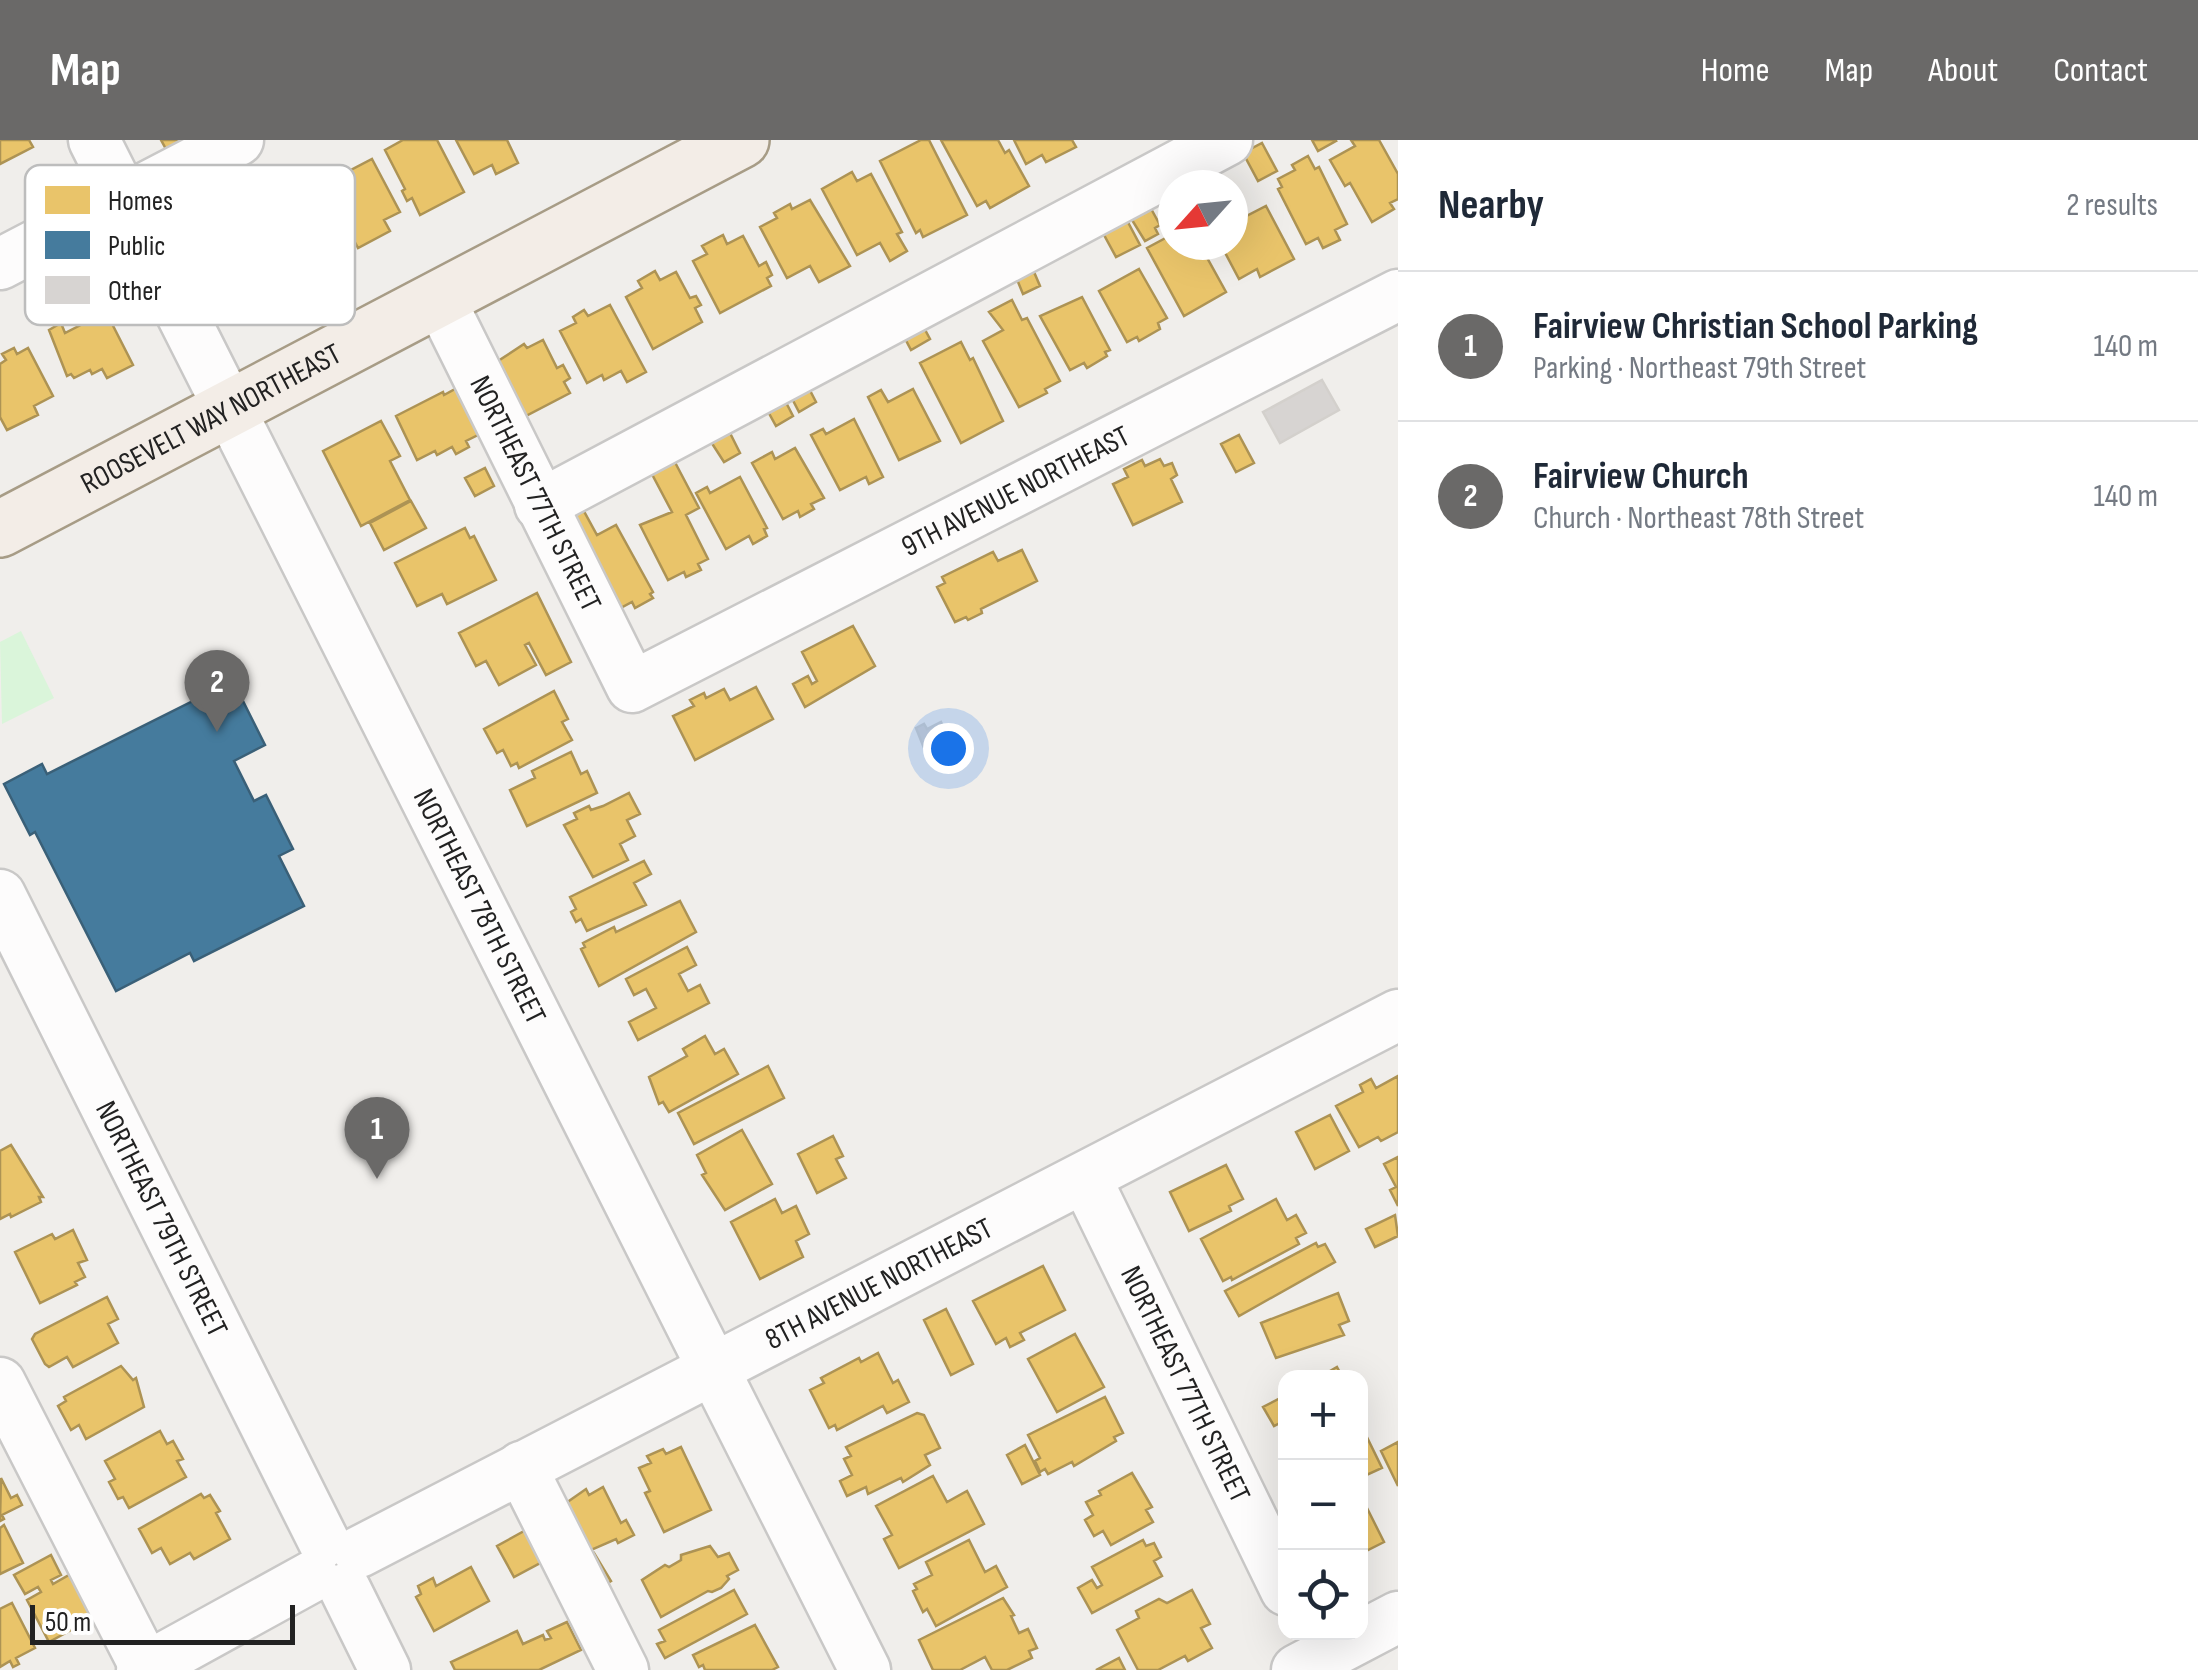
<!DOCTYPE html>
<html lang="en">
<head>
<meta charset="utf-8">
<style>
  body { margin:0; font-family:"Sofia Sans Condensed",sans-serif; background:#f2f2f3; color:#1f2937 }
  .controls { position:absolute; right:30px; bottom:30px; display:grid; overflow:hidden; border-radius:20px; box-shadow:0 10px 40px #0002 }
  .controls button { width:90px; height:90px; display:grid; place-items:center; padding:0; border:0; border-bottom:2px solid #e0e1e3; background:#fff; color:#1f2937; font:50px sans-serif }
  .compass { position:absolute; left:1158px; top:30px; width:90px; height:90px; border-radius:50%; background:#fff; box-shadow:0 10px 40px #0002; rotate:243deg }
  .scale { position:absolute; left:30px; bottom:25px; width:265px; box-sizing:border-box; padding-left:10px; border:5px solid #222; border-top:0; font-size:28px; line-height:35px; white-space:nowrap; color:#222; -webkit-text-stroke:8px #fff; paint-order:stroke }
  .you { position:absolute; left:948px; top:608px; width:35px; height:35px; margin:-25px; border:8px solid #fff; border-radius:50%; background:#1a73e8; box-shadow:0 0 0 15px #1a73e833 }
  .badge { display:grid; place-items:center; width:65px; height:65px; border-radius:50%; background:#6a6968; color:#fff; font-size:32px; font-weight:700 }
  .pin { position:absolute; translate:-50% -82px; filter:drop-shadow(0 2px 5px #0008) }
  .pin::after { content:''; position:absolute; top:52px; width:35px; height:30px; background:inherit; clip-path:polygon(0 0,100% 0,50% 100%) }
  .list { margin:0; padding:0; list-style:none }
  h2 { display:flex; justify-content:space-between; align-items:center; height:130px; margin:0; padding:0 40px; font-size:42px }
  h2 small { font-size:32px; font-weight:400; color:#747a83 }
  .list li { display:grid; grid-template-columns:65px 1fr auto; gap:30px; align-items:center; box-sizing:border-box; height:150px; padding:0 40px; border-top:2px solid #e0e1e3 }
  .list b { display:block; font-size:38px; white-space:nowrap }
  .list p { margin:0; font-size:32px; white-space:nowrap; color:#747a83 }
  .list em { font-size:32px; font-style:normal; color:#747a83 }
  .icon { flex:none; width:55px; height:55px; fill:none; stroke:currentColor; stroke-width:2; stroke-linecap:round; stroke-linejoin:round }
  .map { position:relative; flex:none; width:1398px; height:1530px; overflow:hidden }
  header { display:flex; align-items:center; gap:60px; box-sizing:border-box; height:140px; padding:0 50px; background:#6a6968; color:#fff }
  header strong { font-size:48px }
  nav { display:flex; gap:55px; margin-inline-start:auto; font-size:35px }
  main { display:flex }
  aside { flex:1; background:#fff }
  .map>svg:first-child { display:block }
  .park { fill:#daf5da }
  .homes { fill:#e9c46a; stroke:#ad9354; stroke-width:2.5 }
  .public { fill:#457b9d; stroke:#3a6078; stroke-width:2.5 }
  .building { fill:#d7d4d2; stroke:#d3d0cc; stroke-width:2.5 }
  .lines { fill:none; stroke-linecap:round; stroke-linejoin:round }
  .minor-casing { stroke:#c9c8c7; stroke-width:55 }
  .major-casing { stroke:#a79c86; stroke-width:60 }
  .minor { stroke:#fdfcfc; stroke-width:50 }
  .major { stroke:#f3ede7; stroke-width:55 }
  .labels { text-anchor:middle; stroke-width:10; stroke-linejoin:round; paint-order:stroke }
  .street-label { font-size:30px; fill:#222; stroke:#fff }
  .key { fill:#fff; stroke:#bdbdbd; stroke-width:2.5 }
  .key-label { font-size:28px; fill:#222 }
</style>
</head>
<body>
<header>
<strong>Map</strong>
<nav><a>Home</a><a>Map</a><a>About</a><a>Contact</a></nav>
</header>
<main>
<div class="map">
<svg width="1398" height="1530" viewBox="0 0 1398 1530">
  <rect width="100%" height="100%" fill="#f0eeeb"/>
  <!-- park -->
  <path class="park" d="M21 491 54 558 2 584 0 502Z"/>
  <!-- homes -->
  <path class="homes" d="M0 0H29L33 7 0 24Z
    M161 0H183L166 9Z
    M403 0H437L464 52 420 75 412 58 407 61 402 51 405 49 385 10Z
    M456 0H507L518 23 496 34 492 25 474 34Z
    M921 0H929L967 75 923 97 920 90 916 93 880 21Z
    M941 0H998L1005 13 1009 10 1029 46 990 68 986 61 977 66Z
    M1014 0H1072L1076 7 1046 22 1042 15 1026 24Z
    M1312 0H1335L1336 1 1318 11Z
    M1351 0H1379L1398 34V59L1390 63 1394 69 1372 82 1350 43 1345 46 1330 20 1355 6Z
    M1262 3 1277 31 1258 41 1243 13Z
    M1308 16 1315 29 1319 27 1347 84 1335 90 1340 100 1323 108 1318 98 1306 104 1278 49 1282 47 1278 39 1295 30 1292 25Z
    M372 19 400 72 384 80 390 91 358 108 324 44Z
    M852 32 857 41 871 34 902 92 897 94 907 111 890 121 880 103 857 115 822 49Z
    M1144 56 1160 85 1155 88 1158 94 1145 101 1124 67Z
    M810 60 850 126 819 142 810 126 787 138 760 87 777 78 774 73 790 64 792 69Z
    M1266 66 1294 119 1260 137 1257 129 1239 139 1221 105H1233V83Z
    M1121 69 1140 105 1116 117 1097 82Z
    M1173 94V105H1200L1226 152 1184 176 1147 108Z
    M723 95 727 104 743 96 759 126 766 122 772 135 767 138 771 146 720 173 693 121 707 114 702 106Z
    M1028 118 1040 146 1023 154 1011 125Z
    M1139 129 1167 178 1158 183 1160 189 1139 201 1137 197 1127 202 1099 151Z
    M655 131 660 140 676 132 690 158 696 156 701 165 695 168 702 182 653 209 626 157 642 148 638 141Z
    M1082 157 1110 210 1105 212 1107 216 1087 228 1084 223 1070 230 1040 176Z
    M1012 160 1022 180 1027 178 1060 241 1045 249 1047 253 1019 267 983 201 1003 190 989 172Z
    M610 165 646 232 627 242 621 231 604 240 602 235 587 243 560 191 576 183 573 177 584 170 588 176Z
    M106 172 133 225 107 238 102 229 92 234 90 230 74 238 71 234 67 236 49 190 61 183 65 193Z
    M917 175 930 199 911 210 898 185Z
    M543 200 557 228 563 225 570 238 564 242 570 253 520 279 492 225 524 204 527 208Z
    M961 202 970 220 973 218 1003 281 961 303 920 223Z
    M14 208 17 214 28 208 53 256 34 266 38 275 7 290 0 277V224L6 220 2 214Z
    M802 235 816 262 799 272 785 245Z
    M778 247 793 276 776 286 760 257Z
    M457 248 482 293 466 301 469 307 456 314 452 307 437 315 435 311 417 320 396 276 443 252 444 255Z
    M913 249 940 301 899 320 868 257 881 250 888 262Z
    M722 277 740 313 724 322 702 288Z
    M854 279 883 337 869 344 866 337 840 350 811 295 823 289 826 294Z
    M381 281 400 316 390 321 410 360 361 386 323 311Z
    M1239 295 1254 323 1236 332 1221 304Z
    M795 308 824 358 811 364 814 369 800 377 798 371 783 379 752 323 772 312 775 319Z
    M668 309 699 368 686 375 708 419 698 424 701 430 686 437 684 432 668 440 640 385 672 372 645 321Z
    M1160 319 1164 326 1172 323 1177 335 1171 339 1182 362 1133 385 1113 344 1128 337 1124 329 1142 320 1145 326Z
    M485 328 494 346 475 356 465 338Z
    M740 337 767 388 764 389 767 396 753 404 749 396 726 409 696 353 707 347 710 353Z
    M411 361 426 388 384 410 370 383Z
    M580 364 597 395 616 385 653 452 650 454 653 458 635 468 632 462 613 472 561 374Z
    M465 388 470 398 474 396 496 440 447 464 442 454 417 466 395 423Z
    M1022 410 1037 441 981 469 982 473 968 480 966 477 955 482 937 447 945 443 942 437 993 412 998 421Z
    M537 453 571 522 546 535 529 503 525 505 536 525 499 545 486 521 476 526 459 493Z
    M853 486 875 526 805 567 793 544 808 536 812 544 817 541 802 512Z
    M756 547 773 579 695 620 673 576 694 566 690 560 704 553 706 558 724 549 730 560Z
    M554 551 568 579 562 582 572 600 519 628 517 623 511 626 503 610 497 613 484 589Z
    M571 612 581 634 587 631 597 653 527 686 510 650 535 638 532 631Z
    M629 653 640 674 627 680 635 696 620 704 628 720 593 737 564 685 577 679 574 673 589 666 591 670 603 666Z
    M644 721 651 734 634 743 646 765 587 791 581 779 576 782 571 772 576 769 570 757Z
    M680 761 696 792 599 846 581 809 585 807 583 803 614 787 616 792Z
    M687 807 696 825 679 834 688 851 700 845 709 863 638 900 629 882 656 868 646 849 634 855 626 839Z
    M705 896 715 914 724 909 738 934 669 972 663 962 659 964 649 937 687 916 683 909Z
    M768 926 784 958 694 1004 678 973Z
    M1398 936V992L1381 1001 1378 997 1359 1007 1336 966 1363 952 1360 945 1371 939 1376 948Z
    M1330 975 1349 1011 1315 1029 1296 992Z
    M742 990 772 1044 725 1070 702 1035 706 1033 697 1015Z
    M833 996 843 1016 836 1019 846 1038 817 1053 798 1014Z
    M11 1005 43 1057H39L41 1062 11 1077 10 1074 0 1079V1011Z
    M1398 1017V1066L1390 1050 1396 1047 1384 1024Z
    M1226 1025 1243 1059 1229 1066 1231 1071 1189 1091 1170 1052Z
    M775 1059 782 1073 796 1066 809 1094 796 1101 803 1117 760 1139 731 1082Z
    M1276 1059 1287 1080 1296 1075 1306 1093 1296 1098 1299 1104 1232 1140 1231 1137 1223 1141 1201 1099Z
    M1395 1075 1398 1096 1375 1107 1366 1089Z
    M73 1090 87 1120 78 1123 85 1137 75 1142 77 1145 40 1163 15 1112 52 1094 55 1099Z
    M1316 1103 1318 1107 1325 1104 1335 1122 1239 1176 1225 1151Z
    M1043 1126 1065 1170 1020 1193 1024 1200 1010 1207 1006 1198 996 1204 973 1161Z
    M1338 1153 1349 1181 1339 1185 1344 1195 1276 1218 1261 1183Z
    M107 1157 118 1179 108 1184 118 1203 73 1227 67 1217 49 1227 45 1224 32 1199 35 1194Z
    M946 1169 973 1224 951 1235 924 1180Z
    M1075 1194 1104 1247 1057 1272 1028 1219Z
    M878 1213 893 1243 898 1240 909 1262 887 1273 883 1266 837 1290 835 1285 829 1288 810 1250 824 1243 821 1238 859 1218 861 1222Z
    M121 1226 133 1240 136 1238 144 1267 86 1299 79 1285 71 1290 58 1266 66 1261 64 1257Z
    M1337 1227 1343 1238H1318Z
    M1286 1255V1289L1282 1282 1274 1286 1263 1267Z
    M1105 1257 1123 1293 1114 1297 1116 1301 1074 1326 1072 1322 1048 1334 1045 1329 1040 1332 1035 1321 1040 1318 1028 1295Z
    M917 1273 924 1275 940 1308 925 1315 930 1325 903 1342 901 1338 868 1354 866 1347 847 1356 840 1341 852 1335 844 1319 851 1316 846 1307Z
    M1361 1285 1382 1328 1360 1338V1286Z
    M160 1291 167 1304 173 1301 183 1319 177 1321 186 1337 129 1368 123 1357 118 1359 109 1342 115 1339 105 1321Z
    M1398 1302V1346L1381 1311Z
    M1025 1305 1040 1335 1022 1344 1007 1315Z
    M681 1307 711 1370 664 1392 645 1353 650 1351 639 1328 651 1323 647 1316 663 1309 666 1314Z
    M1132 1333 1152 1367 1146 1370 1153 1382 1111 1405 1103 1391 1094 1396 1085 1380 1093 1375 1086 1362 1101 1355 1099 1351Z
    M933 1336 947 1362 967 1351 984 1384 899 1428 884 1399 892 1395 876 1366Z
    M1 1338 11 1358 17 1355 22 1365 2 1375 4 1379 0 1381Z
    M603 1347 621 1383 626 1380 634 1395 618 1403 616 1399 582 1414 559 1368 586 1349 589 1355Z
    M201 1354 204 1358 210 1355 220 1371 216 1373 230 1399 194 1419 190 1413 170 1424 161 1408 152 1413 139 1389Z
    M1360 1354 1384 1402 1364 1412 1360 1405Z
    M4 1385 23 1423 0 1434V1388Z
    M535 1385 557 1414 514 1437 497 1406Z
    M969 1400 985 1432 996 1426 1007 1447 936 1486 927 1469 923 1472 913 1451 917 1449 914 1444 932 1435 926 1422Z
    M1143 1400 1146 1406 1154 1403 1161 1417 1154 1421 1162 1436 1092 1473 1078 1448 1092 1440 1097 1448 1102 1445 1092 1427Z
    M710 1406 718 1417 729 1413 738 1430 727 1436 729 1439 721 1448 712 1452 708 1451 661 1477 642 1440 665 1425 669 1427 681 1420V1415Z
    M594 1413 611 1441 596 1450 583 1420Z
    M51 1415 61 1435 51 1440 53 1444 69 1435 74 1443 87 1436 90 1473 82 1477 84 1483 49 1502 27 1460 41 1452 38 1447 25 1454 14 1435Z
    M471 1427 489 1461 434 1491 416 1457 421 1454 418 1446 433 1438 436 1446Z
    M734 1450 747 1474 665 1518 657 1504 665 1501 659 1490Z
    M1192 1450 1210 1484 1201 1488 1212 1508 1188 1521 1185 1516 1158 1530H1138L1117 1490 1139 1478 1136 1471 1159 1459 1167 1463Z
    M1003 1458 1014 1475 1011 1476 1019 1493 1028 1489 1037 1508 1029 1511 1032 1518 1007 1530H992L985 1517 960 1530H933L919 1500Z
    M12 1463 35 1508 16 1518 19 1524 13 1527 10 1521 0 1527V1469Z
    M567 1482 581 1510 539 1530H455L451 1522 517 1491 523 1504 543 1495 545 1500 551 1498 547 1491Z
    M755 1485 778 1527 772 1530H705L703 1525 699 1527 693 1515Z
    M1119 1518 1125 1530H1096Z"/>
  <!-- public -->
  <path class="public" d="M233 541 265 605 234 621 254 661 266 655 293 709 279 716 304 766 194 821 190 813 116 851 35 692 30 695 4 644 42 624 47 634Z"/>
  <!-- building -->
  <path class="building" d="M1322 240 1339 270 1280 303 1263 272Z
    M941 582 948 596 924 608 916 588 924 584 927 589Z"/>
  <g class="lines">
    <defs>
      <g id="minor">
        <path id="s1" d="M94 0 865 1530"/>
        <path d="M0 124 238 0"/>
        <path id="s2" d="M439 158 632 547 1398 155"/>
        <path d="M540 365 1227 0"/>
        <path id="s3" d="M0 755 324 1402"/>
        <path id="s4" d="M1086 1039 1286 1450"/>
        <path d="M0 1243 147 1530"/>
        <path d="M521 1327 623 1530"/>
        <path id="s5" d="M359 1412 1398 875"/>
        <path d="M345 1449 385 1530"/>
        <path d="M142 1530 313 1436"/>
        <path d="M1297 1530 1398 1477"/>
      </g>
      <g id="major">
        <path id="s6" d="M0 389 741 0"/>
      </g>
    </defs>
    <!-- minor casing -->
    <use href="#minor" class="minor-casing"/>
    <!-- major casing -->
    <use href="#major" class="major-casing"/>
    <!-- minor -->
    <use href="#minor" class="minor"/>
    <!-- major -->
    <use href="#major" class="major"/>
  </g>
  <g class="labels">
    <!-- street labels -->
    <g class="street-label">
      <text dy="10" stroke="none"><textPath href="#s6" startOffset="238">ROOSEVELT WAY NORTHEAST</textPath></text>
      <text dy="10" stroke="none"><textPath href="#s2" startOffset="865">9TH AVENUE NORTHEAST</textPath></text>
      <text dy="10" stroke="none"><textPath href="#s2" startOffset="218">NORTHEAST 77TH STREET</textPath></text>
      <text dy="10" stroke="none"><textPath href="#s1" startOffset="858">NORTHEAST 78TH STREET</textPath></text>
      <text dy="10" stroke="none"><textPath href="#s3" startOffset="362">NORTHEAST 79TH STREET</textPath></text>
      <text dy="10" stroke="none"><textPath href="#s5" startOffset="585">8TH AVENUE NORTHEAST</textPath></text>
      <text dy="10" stroke="none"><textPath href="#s4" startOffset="228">NORTHEAST 77TH STREET</textPath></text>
    </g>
  </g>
  <!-- legend -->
  <rect x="25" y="25" width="330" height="160" rx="15" class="key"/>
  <rect x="45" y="46" width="45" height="28" fill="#e9c46a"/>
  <rect x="45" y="91" width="45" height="28" fill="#457b9d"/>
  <rect x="45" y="136" width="45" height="28" fill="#d7d4d2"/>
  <g class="key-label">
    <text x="108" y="70">Homes</text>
    <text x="108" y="115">Public</text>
    <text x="108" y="160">Other</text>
  </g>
</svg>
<div class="controls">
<button>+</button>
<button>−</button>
<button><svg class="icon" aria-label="locate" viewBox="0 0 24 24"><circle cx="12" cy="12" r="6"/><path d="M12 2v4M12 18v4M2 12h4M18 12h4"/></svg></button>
</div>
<svg class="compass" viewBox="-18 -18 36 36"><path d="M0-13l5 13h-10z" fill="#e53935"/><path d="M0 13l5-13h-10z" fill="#747a83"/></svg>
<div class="scale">50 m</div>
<div class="you"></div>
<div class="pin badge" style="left:377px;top:1039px">1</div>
<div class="pin badge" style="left:217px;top:592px">2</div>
</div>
<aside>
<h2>Nearby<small>2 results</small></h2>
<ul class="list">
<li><span class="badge">1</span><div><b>Fairview Christian School Parking</b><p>Parking · Northeast 79th Street</p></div><em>140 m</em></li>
<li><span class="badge">2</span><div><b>Fairview Church</b><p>Church · Northeast 78th Street</p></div><em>140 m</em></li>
</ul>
</aside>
</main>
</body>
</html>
